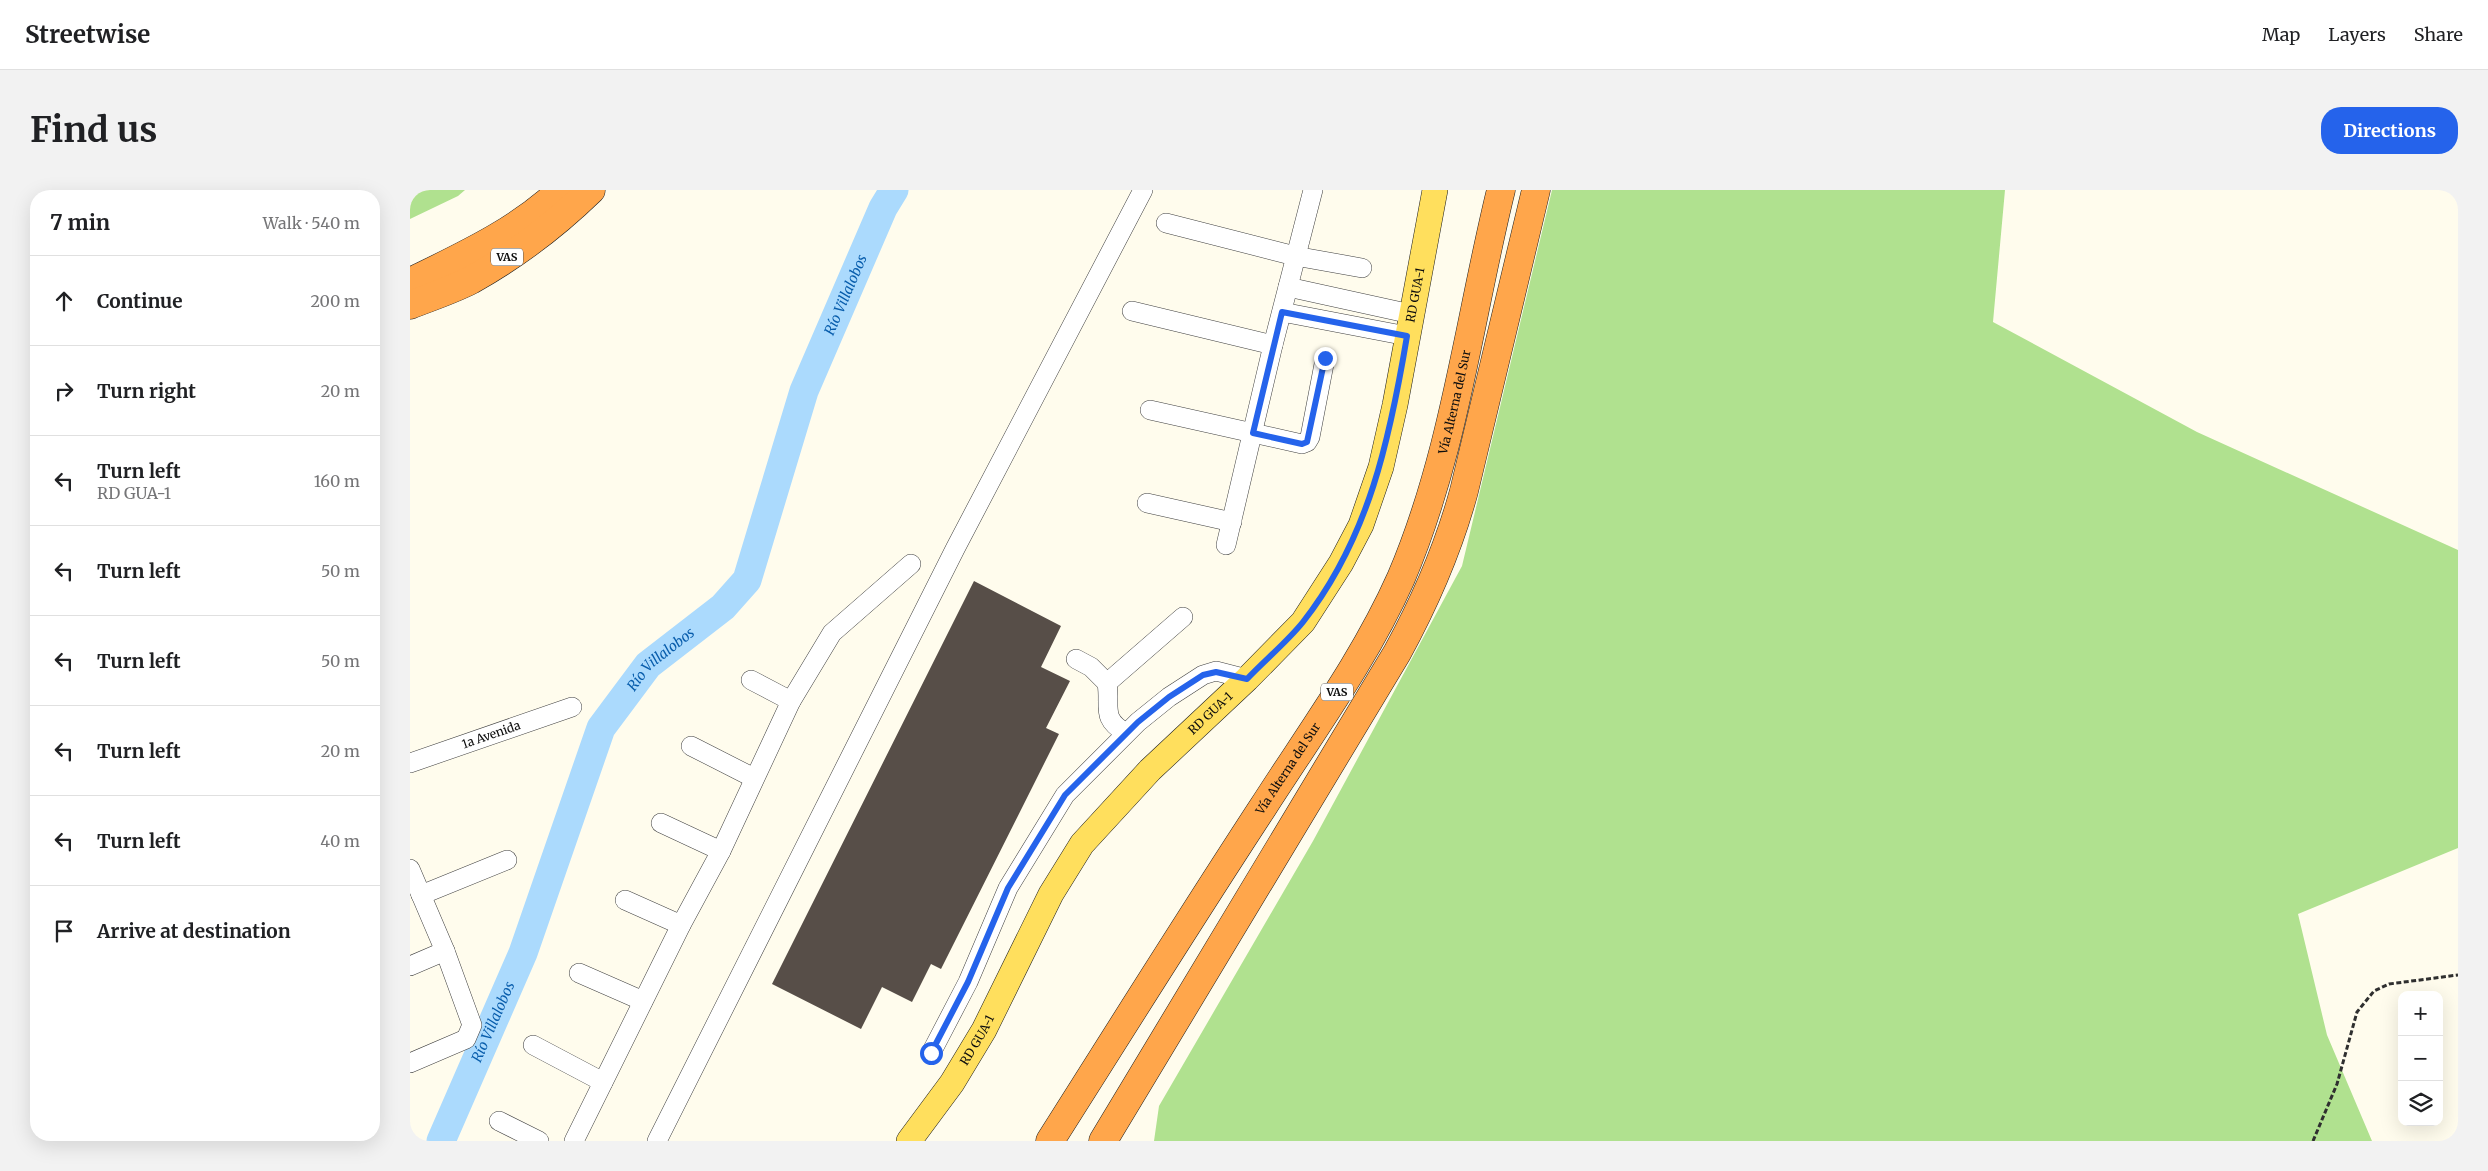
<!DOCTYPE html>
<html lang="en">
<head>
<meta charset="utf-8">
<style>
  body { margin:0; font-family:Merriweather,serif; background:#f2f2f2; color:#202124 }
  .controls { position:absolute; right:15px; bottom:15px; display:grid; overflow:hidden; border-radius:10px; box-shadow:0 5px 20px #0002 }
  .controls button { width:45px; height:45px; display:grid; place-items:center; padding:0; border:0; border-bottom:1px solid #e0e0e0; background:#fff; color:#202124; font:25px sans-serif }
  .stop { position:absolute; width:15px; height:15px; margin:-11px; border:4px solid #2563eb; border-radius:50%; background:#fff }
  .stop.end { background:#2563eb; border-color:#fff; box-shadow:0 1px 5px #0008 }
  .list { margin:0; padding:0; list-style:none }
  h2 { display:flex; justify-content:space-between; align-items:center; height:65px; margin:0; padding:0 20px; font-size:21px }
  h2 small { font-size:16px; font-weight:400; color:#757577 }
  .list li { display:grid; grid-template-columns:32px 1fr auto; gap:15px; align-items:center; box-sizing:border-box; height:90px; padding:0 20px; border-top:1px solid #e0e0e0 }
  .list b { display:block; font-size:19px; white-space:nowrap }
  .list p { margin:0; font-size:16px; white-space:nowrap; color:#757577 }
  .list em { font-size:16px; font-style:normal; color:#757577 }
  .icon { flex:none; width:28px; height:28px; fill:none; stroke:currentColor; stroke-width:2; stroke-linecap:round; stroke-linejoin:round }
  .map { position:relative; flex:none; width:2048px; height:951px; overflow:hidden; border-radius:20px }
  header { display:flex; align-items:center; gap:30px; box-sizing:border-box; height:70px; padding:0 25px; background:#fff; border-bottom:1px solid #e0e0e0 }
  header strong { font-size:24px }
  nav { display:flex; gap:28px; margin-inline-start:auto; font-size:18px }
  .intro { display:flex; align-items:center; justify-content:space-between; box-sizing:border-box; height:120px; padding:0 30px }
  h1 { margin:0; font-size:35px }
  .button { padding:12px 22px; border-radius:20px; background:#2563eb; color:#fff; font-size:18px; font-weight:700 }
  main { display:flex; gap:30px; padding:0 30px }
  aside { flex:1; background:#fff; border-radius:20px; box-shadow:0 5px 20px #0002 }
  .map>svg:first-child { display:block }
  .forest { fill:#b0e18f }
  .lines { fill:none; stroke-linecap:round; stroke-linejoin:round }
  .river { stroke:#abdafd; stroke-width:29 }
  .building { fill:#574e48 }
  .minor-casing { stroke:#404040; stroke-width:20 }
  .major-casing { stroke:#1e1e1e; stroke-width:26 }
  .highway-casing { stroke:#1e1e1e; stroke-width:29 }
  .path { stroke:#2f2f2f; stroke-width:3; stroke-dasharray:5 2.5; stroke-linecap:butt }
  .minor { stroke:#fff; stroke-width:19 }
  .major { stroke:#ffdf5d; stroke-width:25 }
  .highway { stroke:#ffa64b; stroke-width:28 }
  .route { stroke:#2563eb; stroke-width:6 }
  .labels { text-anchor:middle; stroke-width:5; stroke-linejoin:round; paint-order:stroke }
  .shield { fill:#fff; stroke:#565656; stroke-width:1 }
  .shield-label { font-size:11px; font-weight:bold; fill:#0d0d0d }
  .street-label { font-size:12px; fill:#0d0d0d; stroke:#fff }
  .water-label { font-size:14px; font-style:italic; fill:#085dac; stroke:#fff }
</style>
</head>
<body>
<header>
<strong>Streetwise</strong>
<nav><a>Map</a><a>Layers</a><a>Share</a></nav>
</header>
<div class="intro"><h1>Find us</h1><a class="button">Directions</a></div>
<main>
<aside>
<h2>7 min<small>Walk · 540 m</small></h2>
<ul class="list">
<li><svg class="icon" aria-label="ahead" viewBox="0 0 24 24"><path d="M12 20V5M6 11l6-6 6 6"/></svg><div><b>Continue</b></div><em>200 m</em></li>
<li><svg class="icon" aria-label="right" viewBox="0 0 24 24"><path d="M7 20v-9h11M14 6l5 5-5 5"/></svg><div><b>Turn right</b></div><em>20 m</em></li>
<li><svg class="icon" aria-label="left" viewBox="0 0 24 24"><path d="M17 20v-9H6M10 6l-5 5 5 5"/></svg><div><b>Turn left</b><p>RD GUA-1</p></div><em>160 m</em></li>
<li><svg class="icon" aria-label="left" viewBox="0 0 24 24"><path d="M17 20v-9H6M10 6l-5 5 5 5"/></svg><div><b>Turn left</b></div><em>50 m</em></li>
<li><svg class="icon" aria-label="left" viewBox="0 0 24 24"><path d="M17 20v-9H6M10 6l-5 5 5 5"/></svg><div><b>Turn left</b></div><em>50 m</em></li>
<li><svg class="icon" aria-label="left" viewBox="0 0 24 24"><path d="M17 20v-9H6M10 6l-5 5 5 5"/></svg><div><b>Turn left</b></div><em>20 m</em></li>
<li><svg class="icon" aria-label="left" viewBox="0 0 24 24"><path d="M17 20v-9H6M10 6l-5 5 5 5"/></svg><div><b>Turn left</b></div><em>40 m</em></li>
<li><svg class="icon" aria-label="arrive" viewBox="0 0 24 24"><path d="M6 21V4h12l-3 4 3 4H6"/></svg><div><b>Arrive at destination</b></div></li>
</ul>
</aside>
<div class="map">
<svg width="2048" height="951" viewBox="0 0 2048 951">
  <rect width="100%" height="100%" fill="#fffced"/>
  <!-- forest -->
  <path class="forest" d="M0 0H55L48 6 0 29Z
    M1142 0H1595L1583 132 1787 242 2048 360V658L1888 724 1917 845 1962 951H744L749 916 903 651 1052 376Z"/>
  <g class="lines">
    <!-- river -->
    <path class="river" id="s1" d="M31 951 113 763 191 538 238 475 313 417 337 390 394 201 473 18 484 0"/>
  </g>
  <!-- building -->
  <path class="building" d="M564 391 651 436 631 477 660 491 636 538 649 544 531 779 521 774 502 812 472 797 451 839 362 794Z"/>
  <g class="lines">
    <defs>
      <g id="minor">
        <path d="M756 33 885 66 952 78"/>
        <path d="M878 97 1001 124"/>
        <path d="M722 121 863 155"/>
        <path d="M872 122 997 146"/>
        <path d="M740 220 892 254 897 252 900 247 915 169"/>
        <path d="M737 313 822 332"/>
        <path d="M816 355 863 155 903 0"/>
        <path d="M666 469 681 477 697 493C701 517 690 528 716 543"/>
        <path d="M341 490 381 511"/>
        <path d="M697 493 773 427"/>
        <path d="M281 556 344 588"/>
        <path id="s2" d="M0 573 162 517"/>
        <path d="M251 633 311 661"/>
        <path d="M0 679 35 761 62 835 56 849 0 873"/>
        <path d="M11 705 97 670"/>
        <path d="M215 710 271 735"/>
        <path d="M0 776 35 761"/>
        <path d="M169 783 233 811"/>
        <path d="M123 855 193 892"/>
        <path d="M521 863 558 792 598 698 655 605 728 532 759 507 793 485 806 481 837 489"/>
        <path d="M89 931 129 951"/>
        <path d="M164 951 271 735 311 661 381 511 422 443 501 374"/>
        <path d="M247 951 545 359 733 0"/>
      </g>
      <g id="major">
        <path id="s3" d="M499 951 542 893 574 840 641 704 672 654 740 580 837 489 893 432 931 373 951 335 971 277 985 215 1025 0"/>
      </g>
      <g id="highway">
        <path d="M0 92C53 66 108 41 151 0"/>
        <path d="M0 115C20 107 42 100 61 90 104 66 146 34 181 0"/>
        <path id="s4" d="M640 951C711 839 781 727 853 617 901 542 955 469 991 388 1044 264 1059 130 1091 0"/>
        <path d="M693 951 987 463C1016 410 1038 360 1054 301L1126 0"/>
      </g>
    </defs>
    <!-- minor casing -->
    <use href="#minor" class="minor-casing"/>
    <!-- major casing -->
    <use href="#major" class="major-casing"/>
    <!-- highway casing -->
    <use href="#highway" class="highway-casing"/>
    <!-- path -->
    <path class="path" d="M1903 951 1927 894 1947 822 1964 801 1979 794 2048 785"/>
    <!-- minor -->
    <use href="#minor" class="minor"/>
    <!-- major -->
    <use href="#major" class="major"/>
    <!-- highway -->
    <use href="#highway" class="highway"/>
  </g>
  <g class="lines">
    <!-- route -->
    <path class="route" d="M521 863 558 792 598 698 655 605 728 532 759 507 793 485 806 482 837 489C855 470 877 452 893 432 959 348 980 248 997 146L872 122 843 243 892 254 897 252 915 168"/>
  </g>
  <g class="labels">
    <!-- shield labels -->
    <g class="shield">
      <rect x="81" y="58.5" width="32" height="17" rx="4"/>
      <rect x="911" y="493.5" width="32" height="17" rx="4"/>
    </g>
    <g class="shield-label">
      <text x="97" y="71">VAS</text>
      <text x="927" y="506">VAS</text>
    </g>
    <!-- street labels -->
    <g class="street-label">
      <text dy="4" stroke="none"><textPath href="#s3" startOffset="1008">RD GUA-1</textPath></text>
      <text dy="4" stroke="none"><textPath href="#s4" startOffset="848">Vía Alterna del Sur</textPath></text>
      <text dy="4" stroke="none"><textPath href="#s3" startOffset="528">RD GUA-1</textPath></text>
      <text dy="4" stroke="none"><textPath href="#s2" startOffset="86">1a Avenida</textPath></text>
      <text dy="4" stroke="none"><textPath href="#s4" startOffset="442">Vía Alterna del Sur</textPath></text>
      <text dy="4" stroke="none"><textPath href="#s3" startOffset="122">RD GUA-1</textPath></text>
    </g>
    <!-- water labels -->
    <g class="water-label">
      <text dy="5" stroke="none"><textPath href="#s1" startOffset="955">Río Villalobos</textPath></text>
      <text dy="5" stroke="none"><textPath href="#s1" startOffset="535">Río Villalobos</textPath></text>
      <text dy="5" stroke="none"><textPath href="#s1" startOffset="130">Río Villalobos</textPath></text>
    </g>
  </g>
</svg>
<div class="controls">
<button>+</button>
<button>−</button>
<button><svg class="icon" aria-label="layers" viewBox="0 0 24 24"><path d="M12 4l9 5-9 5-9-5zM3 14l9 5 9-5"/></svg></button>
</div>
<div class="stop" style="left:521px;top:863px"></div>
<div class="stop end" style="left:915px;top:168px"></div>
</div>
</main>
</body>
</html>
